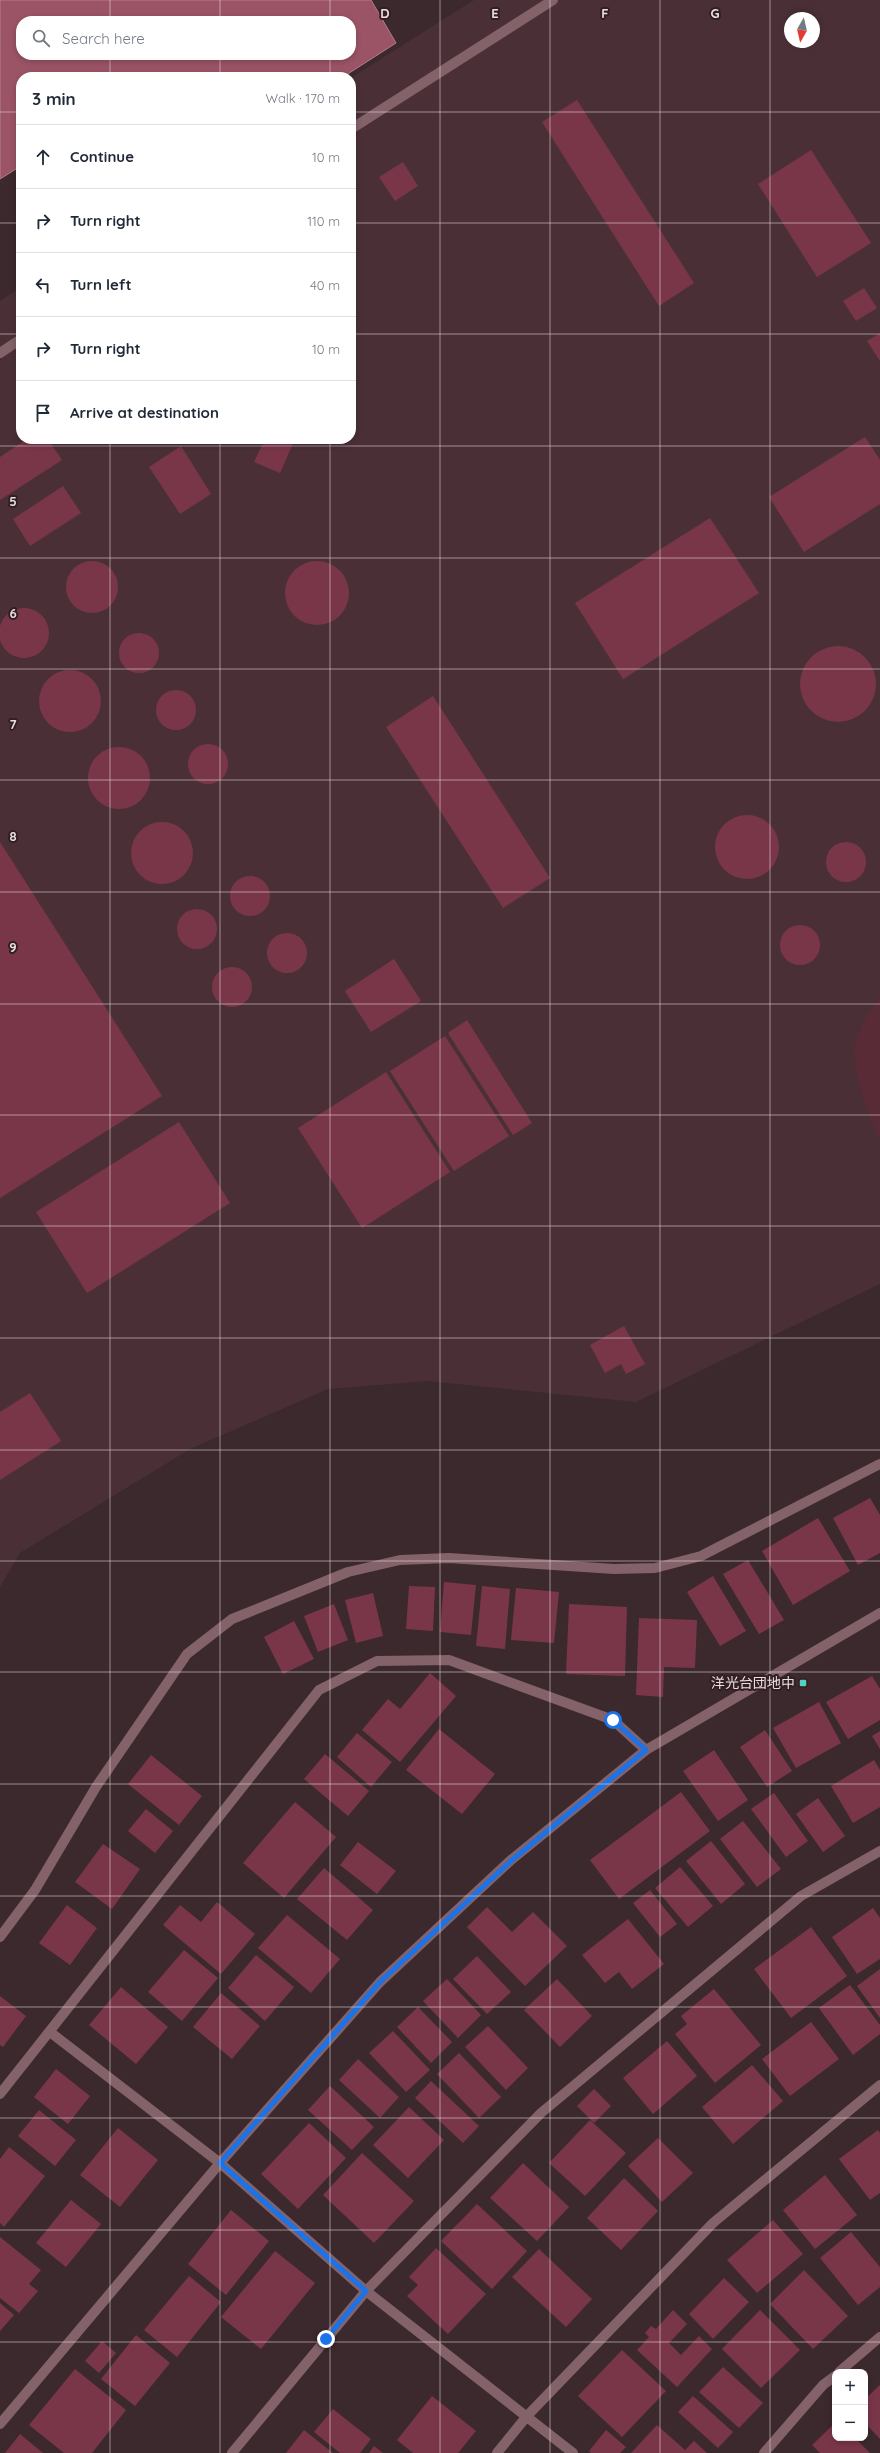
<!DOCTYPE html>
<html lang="en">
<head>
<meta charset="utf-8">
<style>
  body { margin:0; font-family:Quicksand,"Noto Sans JP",sans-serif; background:#f2f2f3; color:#1f2937 }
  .controls { position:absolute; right:12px; bottom:12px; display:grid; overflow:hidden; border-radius:8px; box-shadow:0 2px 6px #0003 }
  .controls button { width:36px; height:36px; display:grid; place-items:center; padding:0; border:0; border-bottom:1px solid #e0e1e3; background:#fff; color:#1f2937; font:20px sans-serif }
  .compass { position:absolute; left:784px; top:12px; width:36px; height:36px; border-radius:50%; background:#fff; box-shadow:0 2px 6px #0003; rotate:188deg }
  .stop { position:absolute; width:12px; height:12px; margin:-9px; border:3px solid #1a73e8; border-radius:50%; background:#fff }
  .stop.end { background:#1a73e8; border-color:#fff; box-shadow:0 1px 4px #0008 }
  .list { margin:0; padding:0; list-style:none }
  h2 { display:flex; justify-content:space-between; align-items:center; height:52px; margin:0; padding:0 16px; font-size:17px }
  h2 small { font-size:13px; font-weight:400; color:#747a83 }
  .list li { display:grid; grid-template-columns:26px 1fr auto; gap:12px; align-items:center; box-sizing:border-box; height:64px; padding:0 16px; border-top:1px solid #e0e1e3 }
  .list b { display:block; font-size:15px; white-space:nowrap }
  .list em { font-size:13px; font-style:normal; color:#747a83 }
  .icon { flex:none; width:22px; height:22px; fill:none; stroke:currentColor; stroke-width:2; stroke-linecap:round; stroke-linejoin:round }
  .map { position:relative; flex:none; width:880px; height:2453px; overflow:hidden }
  .search { position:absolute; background:#fff; box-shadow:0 2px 6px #0003; left:16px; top:16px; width:340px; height:44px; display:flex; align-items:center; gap:10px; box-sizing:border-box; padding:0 14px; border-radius:16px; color:#747a83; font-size:15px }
  .panel { position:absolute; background:#fff; box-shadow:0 2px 6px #0003; left:16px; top:72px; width:340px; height:372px; border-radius:16px }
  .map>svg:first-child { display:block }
  .built { fill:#4a3036; fill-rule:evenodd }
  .green { fill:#592b37 }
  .water { fill:#9b5466; stroke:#b37d8b; fill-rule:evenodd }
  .building { fill:#7a3649 }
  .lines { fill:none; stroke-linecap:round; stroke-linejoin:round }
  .lane { stroke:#836269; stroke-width:10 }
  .street { stroke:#836269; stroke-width:10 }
  .route { stroke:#1a73e8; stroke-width:5 }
  .grid { fill:none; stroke:#ebdee1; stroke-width:1; stroke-opacity:0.55 }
  .poi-dot { fill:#58cebf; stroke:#311f23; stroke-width:1.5 }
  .labels { text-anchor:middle; stroke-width:4; stroke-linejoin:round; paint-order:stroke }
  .poi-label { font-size:14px; fill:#ebdee1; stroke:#311f23; text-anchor:end }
  .grid-label { font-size:13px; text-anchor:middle; font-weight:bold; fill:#ebdee1; stroke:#311f23; stroke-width:4; stroke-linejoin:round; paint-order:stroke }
</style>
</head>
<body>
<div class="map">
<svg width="880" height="2453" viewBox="0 0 880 2453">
  <rect width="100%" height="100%" fill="#3b292d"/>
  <!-- built -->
  <path class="built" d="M474 0H880V996L858 1031 860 1087 880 1143V1284L636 1402 428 1381 328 1389 190 1449 20 1553 0 1587V301L21 287V439H351V78ZM790 18H814V42H790Z"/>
  <!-- green -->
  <path class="green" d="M880 996V1143C869 1113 845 1062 859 1030 864 1019 873 1007 880 996Z"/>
  <!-- water -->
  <path class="water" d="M0 0H371L396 43 343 77H21V177L16 169 0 179ZM21 21H351V55H21Z"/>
  <!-- building -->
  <path class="building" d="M577 100 694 283 659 306 542 122Z
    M811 150 871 243 817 277 758 184Z
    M403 162 418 186 395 201 379 177Z
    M864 288 877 308 856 321 843 301Z
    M880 333V361L867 341Z
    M865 437 880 460V504L804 552 769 497Z
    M27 439H48L62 460 0 500V457Z
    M265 439H295L280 473 254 462Z
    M181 446 211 494 180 514 149 467Z
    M63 486 81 513 30 546 13 519Z
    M710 518 759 593 623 679 575 603Z
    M285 593a32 32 0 1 1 64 0a32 32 0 1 1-64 0Z
    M66 587a26 26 0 1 1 52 0a26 26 0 1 1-52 0Z
    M-1 633a25 25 0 1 1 50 0a25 25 0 1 1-50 0Z
    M119 653a20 20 0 1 1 40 0a20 20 0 1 1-40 0Z
    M800 684a38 38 0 1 1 76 0a38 38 0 1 1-76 0Z
    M39 701a31 31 0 1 1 62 0a31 31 0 1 1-62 0Z
    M156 710a20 20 0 1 1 40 0a20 20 0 1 1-40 0Z
    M433 696 550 878 503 908 386 727Z
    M188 764a20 20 0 1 1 40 0a20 20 0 1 1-40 0Z
    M88 778a31 31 0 1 1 62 0a31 31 0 1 1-62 0Z
    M715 847a32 32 0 1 1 64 0a32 32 0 1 1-64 0Z
    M131 853a31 31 0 1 1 62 0a31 31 0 1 1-62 0Z
    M0 842 162 1096 0 1198Z
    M826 862a20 20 0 1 1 40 0a20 20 0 1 1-40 0Z
    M230 896a20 20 0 1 1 40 0a20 20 0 1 1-40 0Z
    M177 929a20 20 0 1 1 40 0a20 20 0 1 1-40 0Z
    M780 945a20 20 0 1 1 40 0a20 20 0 1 1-40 0Z
    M267 953a20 20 0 1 1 40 0a20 20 0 1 1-40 0Z
    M394 959 421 1001 371 1032 345 991Z
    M212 987a20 20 0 1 1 40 0a20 20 0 1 1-40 0Z
    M467 1020 532 1123 513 1135 448 1033Z
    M445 1036 509 1136 454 1171 390 1071Z
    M386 1072 450 1172 362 1228 298 1128Z
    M179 1122 230 1203 87 1293 36 1212Z
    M624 1326 645 1364 626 1374 621 1364 605 1373 590 1345Z
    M30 1393 61 1441 0 1480V1412Z
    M870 1498 880 1515V1553L858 1565 833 1518Z
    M818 1518 850 1571 793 1605 762 1551Z
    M748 1560 784 1620 759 1634 723 1574Z
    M713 1576 746 1631 720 1646 687 1592Z
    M444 1582 476 1585 471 1635 440 1632Z
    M409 1586 435 1587 433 1631 406 1629Z
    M482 1586 510 1589 505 1649 476 1646Z
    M516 1588 559 1592 554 1643 511 1640Z
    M373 1593 383 1636 356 1643 345 1600Z
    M334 1604 348 1640 318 1652 304 1616Z
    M569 1604 627 1607 625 1676 566 1674Z
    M639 1618 697 1620 695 1668 664 1667 663 1697 636 1695Z
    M294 1621 314 1659 283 1674 264 1637Z
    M430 1673 456 1696 400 1762 362 1730 388 1699 400 1709Z
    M872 1676 880 1689V1720L848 1739 826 1702Z
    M819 1702 841 1743 796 1768 773 1728Z
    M439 1729 495 1774 462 1814 406 1770Z
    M765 1730 792 1771 767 1787 740 1747Z
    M880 1731V1749L872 1736Z
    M357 1733 392 1762 371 1787 337 1757Z
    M714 1750 748 1800 718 1821 683 1771Z
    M325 1754 369 1791 348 1816 304 1779Z
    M151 1755 202 1796 179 1825 128 1784Z
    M874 1760 880 1770V1807L853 1823 831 1786Z
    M681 1792 710 1831 619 1899 590 1860Z
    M774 1793 808 1841 786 1857 751 1809Z
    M818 1798 845 1836 823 1852 796 1814Z
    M295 1802 336 1837 284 1898 243 1863Z
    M146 1809 173 1831 155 1853 128 1831Z
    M743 1821 781 1869 757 1887 720 1839Z
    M711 1841 745 1884 721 1904 686 1861Z
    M358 1842 396 1871 377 1894 340 1865Z
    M103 1844 140 1869 112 1909 75 1882Z
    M680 1867 713 1906 688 1927 655 1888Z
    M324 1868 373 1910 347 1940 297 1899Z
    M650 1890 677 1924 660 1937 633 1903Z
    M217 1902 255 1934 221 1974 163 1925 180 1905 201 1922Z
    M67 1905 97 1928 70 1965 39 1943Z
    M487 1907 512 1932 533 1912 567 1946 525 1986 467 1927Z
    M873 1908 880 1918V1959L857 1974 832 1937Z
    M287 1915 340 1959 311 1993 258 1948Z
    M628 1919 664 1964 632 1989 619 1972 605 1983 582 1955Z
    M811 1927 847 1976 791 2018 754 1969Z
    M184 1950 218 1978 182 2021 148 1992Z
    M256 1955 294 1987 265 2021 228 1988Z
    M477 1956 511 1992 487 2014 453 1979Z
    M880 1969V2018L857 1986Z
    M447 1979 481 2015 458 2038 423 2001Z
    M557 1979 592 2016 560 2047 524 2010Z
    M850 1985 880 2025V2034L853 2055 819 2008Z
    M121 1987 168 2027 136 2064 89 2025Z
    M714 1989 761 2045 715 2083 675 2034 687 2024 681 2016Z
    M221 1993 260 2026 232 2059 193 2027Z
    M0 1996 26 2016 3 2047 0 2045Z
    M418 2007 452 2042 431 2063 397 2027Z
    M811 2022 839 2059 790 2096 762 2059Z
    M488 2026 528 2068 506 2090 465 2047Z
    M393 2031 430 2070 406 2092 369 2053Z
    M667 2041 697 2076 653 2114 623 2078Z
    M459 2053 501 2097 479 2118 437 2074Z
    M358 2059 399 2097 380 2118 339 2080Z
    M752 2065 783 2101 733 2144 702 2107Z
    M56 2069 90 2096 68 2124 34 2097Z
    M431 2081 479 2126 463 2143 415 2098Z
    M330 2086 374 2127 352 2150 308 2110Z
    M594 2089 611 2106 594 2123 577 2106Z
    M409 2107 444 2140 408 2178 373 2145Z
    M39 2110 76 2140 55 2166 18 2136Z
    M590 2120 626 2153 585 2196 549 2163Z
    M309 2123 346 2158 298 2209 261 2174Z
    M118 2128 158 2160 120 2207 80 2175Z
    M878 2130 880 2133V2193L870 2200 839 2159Z
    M658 2138 693 2173 662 2202 628 2166Z
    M9 2147 45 2176 4 2227 0 2223V2159Z
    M362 2153 414 2201 374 2243 323 2195Z
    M523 2163 569 2207 537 2241 490 2198Z
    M825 2175 857 2215 815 2249 783 2210Z
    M624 2178 658 2211 621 2250 587 2218Z
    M71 2200 101 2224 66 2267 36 2243Z
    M477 2204 527 2251 492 2289 441 2241Z
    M231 2210 269 2241 226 2295 188 2264Z
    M773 2220 803 2254 757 2293 727 2260Z
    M851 2232 880 2267V2287L858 2305 820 2258Z
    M0 2237 41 2270 29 2284 38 2291 19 2313 0 2298Z
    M436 2248 486 2294 448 2334 407 2296 418 2285 409 2277Z
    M539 2249 592 2299 566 2327 512 2277Z
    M275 2251 315 2283 261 2349 221 2317Z
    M804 2270 848 2316 813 2349 770 2304Z
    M189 2276 221 2302 177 2357 144 2330Z
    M724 2278 749 2302 713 2339 689 2314Z
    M0 2303 14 2315 0 2331Z
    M673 2310 687 2324 669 2343 681 2355 699 2336 712 2349 677 2387 637 2350 649 2337 645 2333 651 2326 656 2329Z
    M760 2310 800 2350 761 2388 722 2349Z
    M136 2335 170 2363 135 2406 101 2379Z
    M102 2341 116 2353 99 2373 85 2361Z
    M622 2350 666 2391 622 2437 578 2396Z
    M723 2367 763 2403 739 2428 699 2392Z
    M75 2369 126 2410 92 2453H64L29 2425Z
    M880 2385V2439L865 2423V2399Z
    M432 2396 476 2431 458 2453H413L397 2440Z
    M693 2396 733 2432 718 2448 678 2412Z
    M333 2409 371 2439 360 2453H340L314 2432Z
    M835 2423V2438H855L870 2453H820L812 2445Z
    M657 2425 685 2450 694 2441 707 2453H631Z
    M304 2430 333 2453H286Z
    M606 2430 626 2447 620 2453H591L589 2451Z
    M20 2434 43 2453H5Z
    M374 2446 383 2453H369Z"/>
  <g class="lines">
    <!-- lane -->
    <path class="lane" d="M351 129 553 0
      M0 353 21 339"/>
    <!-- street -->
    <path class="street" d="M0 1937 35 1890 96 1787 187 1654 232 1619 348 1572 400 1560 449 1558 614 1569 655 1568 701 1556 880 1464
      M50 2032 220 2163 366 2291 573 2453
      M0 2094 319 1690 377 1661 449 1660 613 1720 646 1750
      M839 2372 880 2337
      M0 2424 220 2163 380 1982 511 1860 646 1750 880 1613
      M232 2453 366 2291 541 2113 801 1896 880 1851
      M497 2453 527 2416 713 2223 880 2085
      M764 2453 823 2385 835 2376"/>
  </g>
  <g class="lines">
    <!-- route -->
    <path class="route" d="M326 2339 366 2291 220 2163 380 1982 512 1860 646 1750 613 1720"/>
  </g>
  <!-- grid -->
  <path class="grid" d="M110 0V21M220 0V21M330 0V21M440 0V2453M550 0V2453M660 0V2453M770 0V2453M110 55V77M220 55V77M330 55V77M0 112H21M351 112H880M0 223H21M351 223H880M0 334H21M351 334H880M110 439V2453M220 439V2453M330 439V2453M0 446H880M0 558H880M0 669H880M0 780H880M0 892H880M0 1004H880M0 1115H880M0 1226H880M0 1338H880M0 1450H880M0 1561H880M0 1672H880M0 1784H880M0 1896H880M0 2007H880M0 2118H880M0 2230H880M0 2342H880"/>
  <!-- markers -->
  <rect class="poi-dot" x="799" y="1679" width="8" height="8" rx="2"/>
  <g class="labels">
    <!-- poi labels -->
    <g class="poi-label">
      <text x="795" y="1688">洋光台団地中</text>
    </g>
  </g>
  <g class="grid-label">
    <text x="385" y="18">D</text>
    <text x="495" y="18">E</text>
    <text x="605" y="18">F</text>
    <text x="715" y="18">G</text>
    <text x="13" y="506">5</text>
    <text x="13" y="618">6</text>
    <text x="13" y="729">7</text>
    <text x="13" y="841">8</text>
    <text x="13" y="952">9</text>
  </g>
</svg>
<div class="controls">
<button>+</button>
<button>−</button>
</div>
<svg class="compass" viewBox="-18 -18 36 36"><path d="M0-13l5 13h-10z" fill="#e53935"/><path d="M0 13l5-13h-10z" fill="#747a83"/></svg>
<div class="stop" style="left:613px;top:1720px"></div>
<div class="stop end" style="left:326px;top:2339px"></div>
<div class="search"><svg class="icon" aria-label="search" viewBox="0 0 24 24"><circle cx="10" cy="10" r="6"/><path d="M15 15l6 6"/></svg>Search here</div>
<section class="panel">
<h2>3 min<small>Walk · 170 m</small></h2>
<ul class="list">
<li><svg class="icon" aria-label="ahead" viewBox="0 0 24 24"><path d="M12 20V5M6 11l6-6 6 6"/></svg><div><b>Continue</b></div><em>10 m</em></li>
<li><svg class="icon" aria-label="right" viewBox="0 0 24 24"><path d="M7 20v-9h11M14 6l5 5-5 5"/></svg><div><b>Turn right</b></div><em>110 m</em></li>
<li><svg class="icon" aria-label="left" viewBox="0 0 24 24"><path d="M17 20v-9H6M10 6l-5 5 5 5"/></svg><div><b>Turn left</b></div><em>40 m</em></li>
<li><svg class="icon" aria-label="right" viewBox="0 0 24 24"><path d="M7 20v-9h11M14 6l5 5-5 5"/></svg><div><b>Turn right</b></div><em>10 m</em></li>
<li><svg class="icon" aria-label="arrive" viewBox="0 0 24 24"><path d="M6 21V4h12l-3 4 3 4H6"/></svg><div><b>Arrive at destination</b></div></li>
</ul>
</section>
</div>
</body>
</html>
